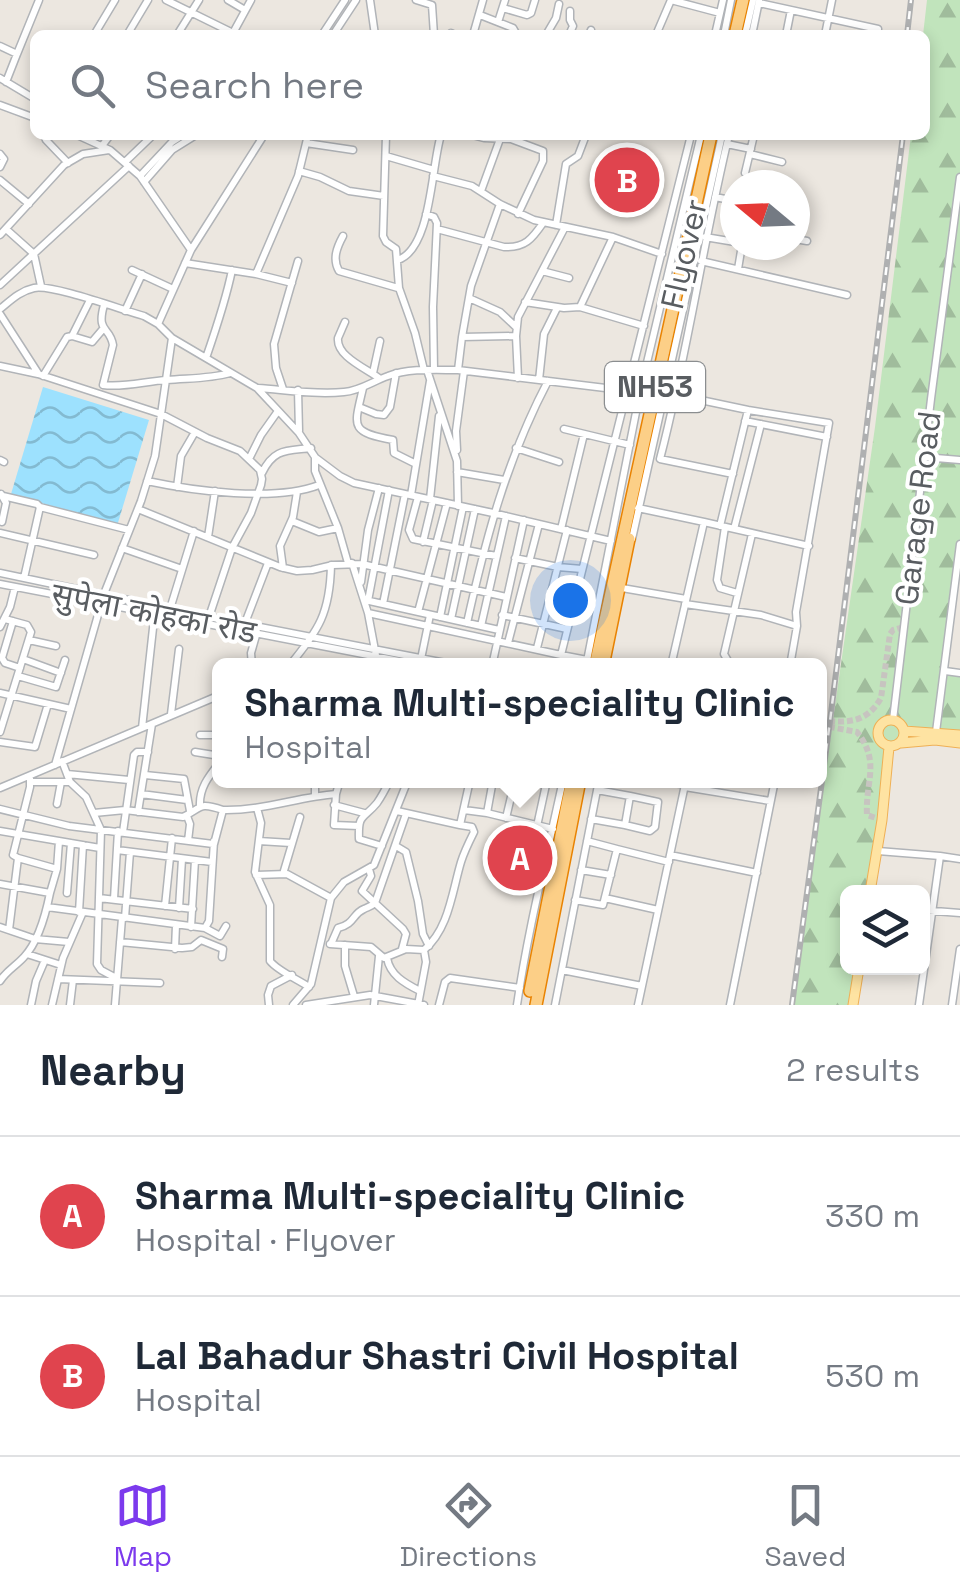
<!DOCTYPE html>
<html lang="en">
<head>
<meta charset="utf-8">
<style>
  body { margin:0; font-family:"Space Grotesk","Noto Sans Devanagari",sans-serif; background:#f6f6f7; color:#1f2937 }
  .controls { position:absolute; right:30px; bottom:30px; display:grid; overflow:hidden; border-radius:15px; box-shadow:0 5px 15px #0003 }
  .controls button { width:90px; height:90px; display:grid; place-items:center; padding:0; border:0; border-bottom:2px solid #e0e1e3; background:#fff; color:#1f2937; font:50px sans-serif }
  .compass { position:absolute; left:720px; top:170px; width:90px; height:90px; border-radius:50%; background:#fff; box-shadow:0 5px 15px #0003; rotate:289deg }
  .you { position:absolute; left:570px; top:600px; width:35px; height:35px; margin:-25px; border:8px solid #fff; border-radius:50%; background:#1a73e8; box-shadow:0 0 0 15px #1a73e833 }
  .badge { display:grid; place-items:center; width:65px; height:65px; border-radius:50%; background:#7c3aed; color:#fff; font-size:32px; font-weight:700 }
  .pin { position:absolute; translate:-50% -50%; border:5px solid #fff; box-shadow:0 2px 10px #0006 }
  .popup { position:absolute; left:212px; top:658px; width:615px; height:130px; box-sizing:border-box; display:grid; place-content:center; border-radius:15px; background:#fff; filter:drop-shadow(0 2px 8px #0005); font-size:32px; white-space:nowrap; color:#747a83 }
  .popup b { font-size:38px; color:#1f2937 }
  .popup::after { content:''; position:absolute; left:50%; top:100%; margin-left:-20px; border:20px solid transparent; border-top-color:#fff }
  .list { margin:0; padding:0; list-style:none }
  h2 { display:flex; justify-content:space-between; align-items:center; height:130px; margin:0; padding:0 40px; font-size:42px }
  h2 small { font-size:32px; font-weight:400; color:#747a83 }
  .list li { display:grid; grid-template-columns:65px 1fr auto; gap:30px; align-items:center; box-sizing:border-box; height:160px; padding:0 40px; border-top:2px solid #e0e1e3 }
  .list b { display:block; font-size:38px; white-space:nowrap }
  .list p { margin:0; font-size:32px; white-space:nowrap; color:#747a83 }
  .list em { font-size:32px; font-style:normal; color:#747a83 }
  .icon { flex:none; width:55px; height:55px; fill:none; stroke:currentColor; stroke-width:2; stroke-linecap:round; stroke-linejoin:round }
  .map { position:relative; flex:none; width:960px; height:1005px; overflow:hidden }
  .search { position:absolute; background:#fff; box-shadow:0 5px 15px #0003; left:30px; right:30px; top:30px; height:110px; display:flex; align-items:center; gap:25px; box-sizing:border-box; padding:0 35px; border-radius:15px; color:#747a83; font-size:38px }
  .sheet { height:450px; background:#fff }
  nav { display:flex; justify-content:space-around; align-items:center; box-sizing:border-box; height:140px; border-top:2px solid #e0e1e3; background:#fff; font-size:28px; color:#747a83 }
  nav a { display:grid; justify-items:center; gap:5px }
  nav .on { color:#7c3aed }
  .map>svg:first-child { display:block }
  .forest { fill:url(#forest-firs) }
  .water { fill:url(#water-waves) }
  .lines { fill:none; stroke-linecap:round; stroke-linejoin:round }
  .minor-tunnel { stroke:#c7c4c0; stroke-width:6; stroke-dasharray:6 3; stroke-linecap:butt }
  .minor-casing { stroke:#b1b4b8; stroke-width:9 }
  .major-casing { stroke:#efb055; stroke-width:11 }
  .highway-casing { stroke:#e98302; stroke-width:14 }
  .minor { stroke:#fff; stroke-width:6 }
  .major { stroke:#fee3a2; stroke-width:9 }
  .highway { stroke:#fccf87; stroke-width:11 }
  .rail-casing { stroke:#afb0b1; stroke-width:6 }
  .rail { stroke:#fff; stroke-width:2.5; stroke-dasharray:8; stroke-linecap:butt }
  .labels { text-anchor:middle; stroke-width:8; stroke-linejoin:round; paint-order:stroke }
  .shield { fill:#fff; stroke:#8b8e90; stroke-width:2.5 }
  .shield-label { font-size:30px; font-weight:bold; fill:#595d61 }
  .street-label { font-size:32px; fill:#595d61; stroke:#fff }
</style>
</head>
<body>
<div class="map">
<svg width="960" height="1005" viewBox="0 0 960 1005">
  <defs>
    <pattern id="forest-firs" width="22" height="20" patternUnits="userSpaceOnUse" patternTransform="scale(2.5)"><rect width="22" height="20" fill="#c1e4bc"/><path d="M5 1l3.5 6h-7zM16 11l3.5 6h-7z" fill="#a0bc9c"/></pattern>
    <pattern id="water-waves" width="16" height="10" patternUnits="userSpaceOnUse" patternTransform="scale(2.5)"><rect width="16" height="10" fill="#9de1fe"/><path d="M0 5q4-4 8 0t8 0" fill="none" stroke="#83bad1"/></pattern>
  </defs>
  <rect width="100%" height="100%" fill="#ece7e0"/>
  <!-- forest -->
  <path class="forest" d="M927 0H960V544L945 670 960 673V735L936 732 884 745 878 851 870 892H848V968H859L853 1005H792L875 427 911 135H925V35H923Z"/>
  <!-- water -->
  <path class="water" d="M43 387 149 420 117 526 11 494Z"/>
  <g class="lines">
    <!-- minor-tunnel -->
    <path class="minor-tunnel" d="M820 720C846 723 866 724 881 698L890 634 893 630 904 627
      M820 725 857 732C881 762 865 782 867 815L882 820"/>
    <defs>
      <path id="minor" d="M166 0 233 33 251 0
        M228 0 245 10
        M370 0 375 35
        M416 0 432 5 434 35
        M759 3 878 29
        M503 8 527 15 531 13 535 0
        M480 15 513 28 517 35
        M498 22 505 0
        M451 33 455 35
        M94 35 115 0
        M127 35 148 0
        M177 35 199 0
        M322 35 345 0
        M333 35 356 0
        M473 35 483 0
        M546 35 556 18 559 4
        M569 35 573 26 570 20V11
        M589 35 591 30
        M656 35 671 0 720 13
        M715 35 723 0
        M724 35 731 0
        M745 35 753 0
        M752 35 759 1
        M786 35 791 10
        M825 35 832 0
        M0 46 17 54 39 0
        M0 78 35 99
        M6 82 17 54
        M0 105 35 118
        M44 135 46 140 68 163
        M77 135 110 150 140 176 191 250
        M386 135 383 236 386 242 396 249 399 288 415 333 424 370
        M472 135 484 138 511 139 543 151V161L518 214
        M729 135C703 242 688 352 660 459L733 474
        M306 143 353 150
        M727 144 751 149
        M102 146 110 135
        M0 154 4 159 0 167
        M750 154 782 162
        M386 156 434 170
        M125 162 153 135
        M299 171 320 177 349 191 384 196
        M745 173 754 135
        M140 176 172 142 183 135
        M433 176 472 186 500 204 534 220 613 237 662 254
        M0 180 29 204
        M144 182 172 150 196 135
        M481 191 500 139
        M715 197 735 201
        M426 214 434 217 437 223 433 307 434 370
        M556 225 566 164 578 156 586 135
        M6 229 34 254 41 286
        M437 229 504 247C525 248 532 239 543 223
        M0 235 64 165 83 154 109 150
        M343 236C337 247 332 259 339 271L398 288
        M705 237 735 242
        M795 239 807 241
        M398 260C432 248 431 166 441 135
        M701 261 847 295
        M185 263 256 274 292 283
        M738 269 742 245
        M132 270 173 289
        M542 271 569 278
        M256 274 298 176 308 135
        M0 285 129 166
        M469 298 500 312 516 327
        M90 300 72 336 92 342 103 329
        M525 302 564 308 580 307 613 237
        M104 305C96 333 110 326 113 345L103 385C124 388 146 381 167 380 188 378 209 379 230 373
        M580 307 644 326
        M0 309C11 300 20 291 34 288 52 284 122 310 144 316L158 324
        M125 311 142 274
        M0 314 38 373
        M345 322C344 324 339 336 338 338 336 357 368 369 380 379
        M462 337 515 336
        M172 338 257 388 299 433 315 457V471L338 528 348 563H352L368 613 378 666
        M206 358C216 329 226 300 232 270
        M0 366 38 374 161 414 207 438 240 451 260 470 262 479 261 485 251 513 232 548 209 617
        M427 370 457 461 458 506
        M458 370 462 337 471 286 500 204
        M373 373 380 341
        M43 376 67 337 72 336
        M518 378 516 336 518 317 565 227
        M539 380 544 334 557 308
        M258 388C286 390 316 395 344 392 360 391 373 381 388 376 410 368 435 370 458 370L630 391
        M363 388C354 427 349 432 393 440L394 453 416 464
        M283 389 276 368 274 344 298 261
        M298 390 299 431
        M677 395 748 410 720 526
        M359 407 376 414 384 415 390 407 396 373
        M748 410 829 423 796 612 797 626 790 666
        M745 421 827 437
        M564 429 630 445
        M516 448 559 462
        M457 450 456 431 464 371
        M924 457 960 460
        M316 458 340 476 354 483 493 513 611 541
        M249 459 261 435 278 411
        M0 460 4 462
        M457 472 504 480
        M262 473C274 448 287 451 311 448
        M147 481C194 491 275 502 319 485
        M177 487 181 456 195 432
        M1 494 6 503 2 522
        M411 495 430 381
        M3 496 37 504 40 507 24 578
        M418 497 409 530 413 539 496 556
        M430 499 439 416
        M40 507 129 530
        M638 508 704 522 671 666
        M138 509 280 567 297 571 312 570 333 565 362 564 506 597
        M292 521 319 532 338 528
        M704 522 809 546
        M725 527 717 580 720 588 737 593
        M561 529 584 434
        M734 529 761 424
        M0 533 94 555
        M208 537 215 491
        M632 539 722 135
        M423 542 433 500
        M122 548 182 569
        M515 558 558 567 582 569
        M283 568 280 546 293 517 297 492
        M0 573 209 617 461 666
        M361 582 368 530 379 488
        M0 584 425 666
        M622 588 686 599
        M365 600 499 630
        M368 601 389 490
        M383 604 405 494
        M685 604 761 615 797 626
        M170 609 194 531
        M418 612 447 503
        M368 613 561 655
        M502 615 567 629
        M440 617 463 507
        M451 619 475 509
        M13 621 2 658 5 663 20 668
        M245 623 268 563
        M467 623C486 537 507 459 548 381
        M481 626 506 516
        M0 627 10 607 15 587
        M29 640 56 646
        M508 643 539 524
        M537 648 567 530
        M23 659 61 673
        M421 659 430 615
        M587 660 561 655 691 135
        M609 662 627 666
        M252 666 251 653 257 632
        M289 666C319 630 330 613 331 565
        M492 666 524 520
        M586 666 640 392 701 135
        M731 666 724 654 752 534
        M945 671 960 673
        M18 676 56 687 65 660
        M0 693 71 709
        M171 714 179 649
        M893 720 931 399 960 177
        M142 728 155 610
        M0 732 31 632 27 625 5 619
        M936 732 960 544
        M200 735H220
        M0 742 35 747 48 704
        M195 752 220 756
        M62 761 70 782 86 797 101 830 97 964 101 970 116 978
        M55 765 104 594 141 501 155 456 172 338 158 324 191 250 264 135
        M67 774 129 780
        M145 775 184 779 190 811
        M30 776V787L13 855 18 858 57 869
        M315 780V796
        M664 781 686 785
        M31 782H70
        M685 787 770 801
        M0 788 220 695
        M141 794 187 800
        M336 794 334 825 359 826
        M57 804 61 782
        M334 805 364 813
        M200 806C199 788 209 776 220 762
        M257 808 261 823 255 872 270 905V961C278 971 297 979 309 987
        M0 809 69 826 213 844
        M464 810 487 813 553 829
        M397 811 460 825 470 780
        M138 812 152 724
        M94 813 125 810 183 817C203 807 198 802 223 810
        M487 813 493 780
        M187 816 190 824 188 841
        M506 818 515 780
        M591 819 625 825 630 796 597 790
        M625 825 650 831 655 827 658 802 630 796
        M537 826 547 780
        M0 831 100 848
        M123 832 134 755 137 752H148
        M259 841 291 843
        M587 841 617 849
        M214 844 223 810C262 811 298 797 336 794L340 780
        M382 846 359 839C358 813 363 820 377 803 382 796 386 788 390 780
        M396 846 406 852 418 901 423 934 429 946
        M117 850 212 862
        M878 851 940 856
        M670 855 757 873
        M369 869 371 876 362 891 403 929 406 934 402 949
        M581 870 611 875
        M283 874 300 817
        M256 875 287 874 331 898
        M0 884 50 893C46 913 38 942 24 957 16 966 7 970 0 981
        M50 893 57 869 59 841
        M67 893 71 843
        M99 898 193 909
        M605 898 658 910
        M114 899 118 831
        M575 900 603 905 617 849 669 862
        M165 906 172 838
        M47 907 205 928 209 921 214 841
        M179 908 182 859
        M922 910 960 913
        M79 912 83 845
        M125 918 130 852
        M0 927 35 939 69 942
        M191 927 195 860
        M205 928 220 936 226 926
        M9 930 18 858
        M120 942 182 948 192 947 201 940 223 949 222 957
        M330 944 371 947 384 958 406 949 424 950
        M331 944 338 928C355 924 352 914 364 909 368 907 372 906 375 903L406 814
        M345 945V966L354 996
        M175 949 176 925
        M27 954 61 965
        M387 958C390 975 404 983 420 991
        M562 970 642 986
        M58 979 160 983
        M31 1005 36 981 45 960
        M52 1005 63 958 83 912
        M70 1005 73 980
        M115 1005 122 918
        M269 1005 268 995 271 986 292 975
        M293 1005 311 984 331 898 344 882 374 865 408 780
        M306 1005 370 995 424 1005
        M374 1005 379 956
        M418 1005 426 962 424 950C449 929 452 892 461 862 464 852 469 842 474 832L472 827 460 825
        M439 1005 445 982 450 978 520 988
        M517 1005C528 929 547 855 563 780
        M555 1005 599 780
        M638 1005 686 780
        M730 1005 775 780
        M919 1005 940 856 960 859
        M952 1005 960 949"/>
      <path id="major" d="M878 733a13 13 0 1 1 26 0a13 13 0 1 1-26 0Z
        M904 731 960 735
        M901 743 935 740 960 743
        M870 892 882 820 889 747
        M853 1005 859 968"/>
      <path id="highway" d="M735 35 743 0
        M595 666 711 135
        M603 666 629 539
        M530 991 572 780
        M536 1005 580 780"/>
    </defs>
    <!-- minor casing -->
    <use href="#minor" class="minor-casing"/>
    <!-- major casing -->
    <use href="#major" class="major-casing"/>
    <!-- highway casing -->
    <use href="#highway" class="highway-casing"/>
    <!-- minor -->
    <use href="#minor" class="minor"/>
    <!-- major -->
    <use href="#major" class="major"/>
    <!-- highway -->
    <use href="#highway" class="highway"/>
    <defs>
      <path id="rail" d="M907 35 911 0
        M792 1005 830 721 903 135"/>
    </defs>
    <!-- rail casing -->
    <use href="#rail" class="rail-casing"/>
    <!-- rail -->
    <use href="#rail" class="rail"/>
  </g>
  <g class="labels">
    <!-- shield labels -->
    <rect class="shield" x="605" y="362" width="100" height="50" rx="8"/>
    <g class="shield-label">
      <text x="655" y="397">NH53</text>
    </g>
    <!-- street labels -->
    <g class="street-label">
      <text transform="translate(684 254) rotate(-77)" y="11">Flyover</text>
      <text transform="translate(918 508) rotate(-83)" y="11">Garage Road</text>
      <text transform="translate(154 613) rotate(11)" y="11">सुपेला कोहका रोड</text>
    </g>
  </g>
</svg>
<div class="controls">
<button><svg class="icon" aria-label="layers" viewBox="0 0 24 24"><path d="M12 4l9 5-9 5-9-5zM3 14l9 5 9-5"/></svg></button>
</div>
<svg class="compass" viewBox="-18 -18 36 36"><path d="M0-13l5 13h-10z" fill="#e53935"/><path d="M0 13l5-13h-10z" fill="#747a83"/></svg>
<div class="you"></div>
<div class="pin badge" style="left:520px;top:858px;background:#e0444e">A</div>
<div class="popup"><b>Sharma Multi-speciality Clinic</b>Hospital</div>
<div class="pin badge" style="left:627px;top:180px;background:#e0444e">B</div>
<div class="search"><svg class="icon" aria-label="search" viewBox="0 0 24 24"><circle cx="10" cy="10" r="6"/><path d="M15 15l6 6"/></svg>Search here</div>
</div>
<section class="sheet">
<h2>Nearby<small>2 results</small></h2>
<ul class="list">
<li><span class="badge" style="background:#e0444e">A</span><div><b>Sharma Multi-speciality Clinic</b><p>Hospital · Flyover</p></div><em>330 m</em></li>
<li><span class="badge" style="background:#e0444e">B</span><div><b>Lal Bahadur Shastri Civil Hospital</b><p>Hospital</p></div><em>530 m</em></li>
</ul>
</section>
<nav>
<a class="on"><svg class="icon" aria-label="map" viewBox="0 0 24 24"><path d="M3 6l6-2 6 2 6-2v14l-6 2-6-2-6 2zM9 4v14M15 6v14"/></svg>Map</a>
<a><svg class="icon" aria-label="directions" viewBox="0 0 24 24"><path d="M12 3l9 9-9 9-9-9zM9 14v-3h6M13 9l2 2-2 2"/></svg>Directions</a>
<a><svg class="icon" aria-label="saved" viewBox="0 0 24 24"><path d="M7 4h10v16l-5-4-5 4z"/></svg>Saved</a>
</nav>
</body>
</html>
